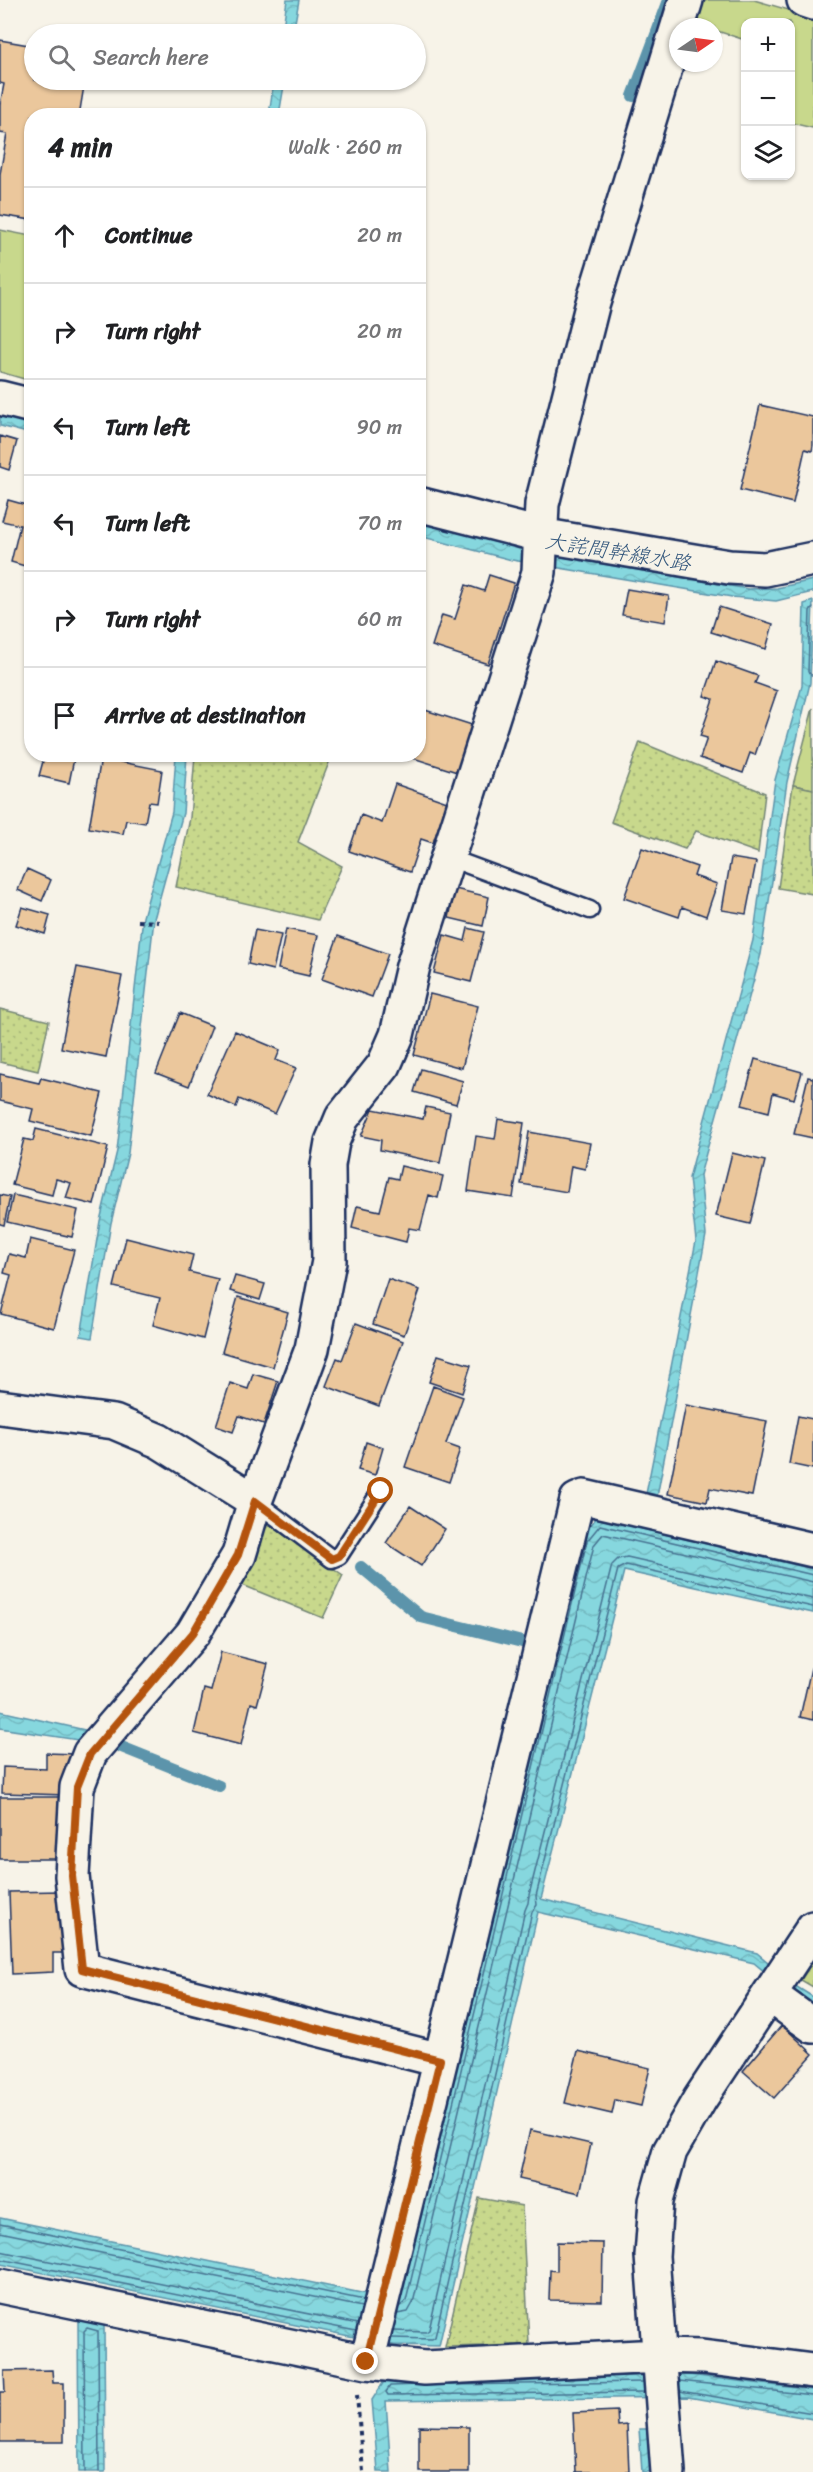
<!DOCTYPE html>
<html lang="en">
<head>
<meta charset="utf-8">
<style>
  body { margin:0; font-family:Sriracha,"Klee One",sans-serif; background:#f6f6f6; color:#202124 }
  .controls { position:absolute; right:18px; top:18px; display:grid; overflow:hidden; border-radius:12px; box-shadow:0 2px 4px #0004 }
  .controls button { width:54px; height:54px; display:grid; place-items:center; padding:0; border:0; border-bottom:2px solid #e0e0e0; background:#fff; color:#202124; font:30px sans-serif }
  .compass { position:absolute; left:669px; top:18px; width:54px; height:54px; border-radius:50%; background:#fff; box-shadow:0 2px 4px #0004; rotate:77deg }
  .stop { position:absolute; width:18px; height:18px; margin:-14px; border:4px solid #b45309; border-radius:50%; background:#fff }
  .stop.end { background:#b45309; border-color:#fff; box-shadow:0 2px 6px #0008 }
  .list { margin:0; padding:0; list-style:none }
  h2 { display:flex; justify-content:space-between; align-items:center; height:78px; margin:0; padding:0 24px; font-size:26px }
  h2 small { font-size:20px; font-weight:400; color:#757577 }
  .list li { display:grid; grid-template-columns:39px 1fr auto; gap:18px; align-items:center; box-sizing:border-box; height:96px; padding:0 24px; border-top:2px solid #e0e0e0 }
  .list b { display:block; font-size:22px; white-space:nowrap }
  .list em { font-size:20px; font-style:normal; color:#757577 }
  .icon { flex:none; width:33px; height:33px; fill:none; stroke:currentColor; stroke-width:2; stroke-linecap:round; stroke-linejoin:round }
  .map { position:relative; flex:none; width:813px; height:2472px; overflow:hidden }
  .search { position:absolute; background:#fff; box-shadow:0 2px 4px #0004; left:24px; top:24px; width:402px; height:66px; display:flex; align-items:center; gap:15px; box-sizing:border-box; padding:0 21px; border-radius:33px; color:#757577; font-size:22px }
  .panel { position:absolute; background:#fff; box-shadow:0 2px 4px #0004; left:24px; top:108px; width:402px; height:654px; border-radius:24px }
  .map>svg:first-child { display:block }
  .grass { fill:#c8d88c; stroke:#728475; stroke-width:1.5 }
  .park { fill:url(#park-dots); stroke:#728475; stroke-width:1.5 }
  .water { fill:url(#water-waves); stroke:#5b94ab; stroke-width:1.5 }
  .lines { fill:none; stroke-linecap:round; stroke-linejoin:round }
  .shore { stroke:#467291; stroke-width:1.5 }
  .stream { stroke:#5b94ab; stroke-width:12 }
  .building { fill:#ebc79c; stroke:#1b2f5e; stroke-width:1.5 }
  .lane-casing { stroke:#1b2f5e; stroke-width:21 }
  .street-casing { stroke:#1b2f5e; stroke-width:38 }
  .path { stroke:#1b2f5e; stroke-width:4; stroke-dasharray:4.5 4.5; stroke-linecap:butt }
  .lane { stroke:#f7f3e8; stroke-width:16 }
  .street { stroke:#f7f3e8; stroke-width:33 }
  .route { stroke:#b45309; stroke-width:8 }
  .labels { text-anchor:middle; stroke-width:4.5; stroke-linejoin:round; paint-order:stroke }
  .water-label { font-size:21px; font-style:italic; fill:#36597e; stroke:#f7f3e8 }
</style>
</head>
<body>
<div class="map">
<svg width="813" height="2472" viewBox="0 0 813 2472">
  <defs>
    <pattern id="park-dots" width="8" height="8" patternUnits="userSpaceOnUse" patternTransform="scale(1.5)"><rect width="8" height="8" fill="#c8d88c"/><path d="M2 2h.1M6 6h.1" fill="none" stroke="#abba7b" stroke-width="1.8" stroke-linecap="round"/></pattern>
    <pattern id="water-waves" width="16" height="10" patternUnits="userSpaceOnUse" patternTransform="scale(1.5)"><rect width="16" height="10" fill="#86d7de"/><path d="M0 5q4-4 8 0t8 0" fill="none" stroke="#73b9c1"/></pattern>
  </defs>
  <rect width="100%" height="100%" fill="#f7f3e8"/>
  <filter id="ink" filterUnits="userSpaceOnUse"><feTurbulence type="fractalNoise" baseFrequency=".0167" numOctaves="2"/><feDisplacementMap in="SourceGraphic" scale="12" xChannelSelector="R" yChannelSelector="G"/><feConvolveMatrix kernelMatrix="1 2 1 2 8 2 1 2 1" color-interpolation-filters="sRGB"/></filter>
  <g filter="url(#ink)">
    <!-- grass -->
    <path class="grass" d="M707 0H754L813 17V128L791 123 790 22H746L745 40 714 30V27L695 24 702 3Z
      M0 230 31 236V381L0 372Z
      M813 708V789L793 785Z"/>
    <!-- park -->
    <path class="park" d="M640 742 765 793 758 853 696 831 685 849 611 822Z
      M195 755H332L298 842 342 866 318 920 176 887 190 818Z
      M793 785 813 789V894L778 888Z
      M0 1009 49 1021 38 1071 0 1062Z
      M265 1522 343 1575 323 1618 240 1584Z
      M813 1961V1987L801 1980Z
      M479 2198 522 2206 529 2345 445 2347Z"/>
    <!-- water -->
    <path class="water" d="M287 0H299L293 34H282Z
      M274 80H285L279 115H269Z
      M0 413 31 421V434L0 426Z
      M418 522 534 552 748 589 777 588 813 580V592L776 601 732 597 512 560 419 536Z
      M813 601 810 683 787 782 761 954 700 1175 706 1235 657 1497 646 1494 696 1241 689 1178 753 940 775 780 802 686 804 604Z
      M176 755H187L183 813 154 919 128 1153 111 1223 92 1338 81 1336 100 1221 117 1151 143 917 172 812Z
      M596 1518 813 1569V1613L624 1571 541 1899 757 1953 769 1963 765 1972 754 1963 538 1912 439 2346 393 2345 0 2264V2218L400 2301 581 1539Z
      M0 1711 85 1730 78 1740 0 1728Z
      M797 1987 813 1997V2008L793 1995Z
      M78 2320 104 2324 105 2472H79Z
      M689 2375 813 2390V2419L688 2397 386 2401 391 2472H378L372 2400 385 2380Z
      M639 2429H651L653 2472H642Z"/>
    <g class="lines">
      <!-- shore -->
      <path class="shore" d="M813 608 810 611 808 672 813 676
        M0 2224 364 2300
        M0 2232 362 2307
        M0 2251 358 2324
        M0 2259 356 2331
        M399 2307 406 2301 587 1541 600 1525 813 1575
        M397 2314 408 2312 413 2303 594 1545 603 1534 813 1582
        M393 2331 426 2332 429 2330 525 1910 528 1903 529 1895 612 1565 618 1559 627 1557 813 1599
        M391 2338 432 2339 435 2337 532 1912 537 1905 536 1896 618 1569 626 1565 813 1607
        M679 2381 813 2395
        M417 2385 390 2386 386 2392 388 2395 644 2392
        M449 2385 643 2382
        M680 2391 813 2413
        M85 2472 84 2331 87 2328 98 2331 99 2472"/>
      <!-- stream -->
      <path class="stream" d="M633 96 669 0
        M361 1567 421 1617 522 1642
        M119 1746 219 1786"/>
    </g>
    <!-- building -->
    <path class="building" d="M0 40 34 46V80H85L79 116H32V220L0 215V174L7 134 0 133V105L4 84 0 83Z
      M760 405 813 417V445L812 451 805 449 793 503 740 490Z
      M0 436 17 441 9 470 0 467Z
      M32 484V568L11 562 20 525 2 521 8 500 26 505Z
      M489 575 514 583 488 664 432 646 442 615 455 619 466 585 484 591Z
      M627 589 669 596 665 622 622 615Z
      M719 607 773 624 766 649 711 632Z
      M716 661 758 676 755 683 777 691 755 755 750 753 743 773 700 758 707 738 700 736 713 699 704 696Z
      M425 710 472 725 457 772 410 757 411 754H418V731Z
      M45 754H75L69 783 39 776Z
      M101 758 162 770 157 803 149 802 145 823 126 820 123 834 89 828Z
      M395 784 447 802 433 843 421 839 410 872 349 851 361 815 382 823Z
      M642 848 697 867 694 876 717 884 706 916 682 907 679 917 624 898Z
      M731 858 756 862 746 914 722 910Z
      M27 869 51 880 42 901 18 890Z
      M455 889 489 897 483 926 449 918Z
      M22 907 50 915 45 934 16 925Z
      M468 928 484 932 471 982 434 973 444 935 465 941Z
      M286 929 318 935 309 976 278 969Z
      M255 930 281 935 273 970 248 964Z
      M338 936 388 954 372 997 322 979Z
      M77 967 122 976 106 1057 61 1048Z
      M430 994 478 1006 462 1068 414 1055Z
      M180 1013 212 1026 189 1086 156 1073Z
      M235 1031 280 1050 276 1060 296 1068 275 1114 239 1099 236 1107 207 1094Z
      M755 1059 802 1072 794 1099 773 1093 769 1112 742 1105Z
      M421 1069 463 1081 456 1104 414 1092Z
      M0 1074 39 1083 41 1078 102 1093 91 1136 30 1121 33 1109 0 1101Z
      M808 1077 813 1078V1138L794 1134Z
      M426 1107 450 1112 440 1163 380 1150 381 1140 361 1136 373 1109 423 1119Z
      M498 1119 524 1123 513 1198 468 1191 476 1136 495 1139Z
      M36 1129 108 1147 94 1205 66 1198 71 1183 56 1179 52 1195 12 1185 24 1139 33 1141Z
      M529 1132 590 1143 585 1169 571 1166 567 1192 521 1184Z
      M732 1153 765 1161 750 1224 716 1216Z
      M401 1166 443 1176 438 1198 429 1195 420 1230 409 1228 406 1242 352 1228 357 1206 380 1211 389 1177 398 1179Z
      M0 1195 10 1197 4 1225 0 1224Z
      M13 1195 78 1210 72 1237 7 1222Z
      M126 1238 193 1255 189 1272 218 1279 203 1339 153 1325 160 1298 114 1287Z
      M30 1239 74 1250 54 1328 1 1314 11 1275 4 1273 9 1254 26 1258Z
      M235 1276 265 1284 260 1300 230 1291Z
      M388 1279 420 1290 404 1335 373 1324Z
      M238 1297 288 1312 273 1367 222 1352Z
      M356 1323 403 1341 379 1406 326 1386 337 1358 342 1360Z
      M438 1355 471 1365 462 1393 429 1382Z
      M253 1374 278 1381 264 1424 239 1416 233 1432 216 1426 230 1383 248 1389Z
      M433 1386 463 1397 446 1444 460 1449 449 1482 405 1467Z
      M686 1405 767 1421 752 1496 710 1488 707 1502 668 1494Z
      M798 1416 813 1419V1469L789 1464Z
      M366 1442 383 1448 375 1475 358 1470Z
      M410 1506 445 1529 421 1566 386 1543Z
      M221 1652 268 1664 257 1705 251 1703 241 1745 194 1733 204 1689 211 1691Z
      M811 1668H813V1720L800 1717Z
      M46 1753 76 1754 67 1795 2 1793 3 1767 46 1769Z
      M0 1797H61V1859H0Z
      M61 1891 64 1953H53V1972L12 1974 9 1892Z
      M782 2025 813 2054 774 2098 743 2071Z
      M578 2051 650 2068 641 2106 615 2100 612 2114 565 2103Z
      M530 2130 591 2144 580 2193 519 2179Z
      M557 2242 603 2243 602 2301 549 2300 550 2270 557 2271Z
      M52 2370 53 2383H64V2442H0V2392H5L4 2371Z
      M617 2411 618 2426 627 2425 629 2472H576L573 2413Z
      M419 2426 469 2427V2472H419Z"/>
    <g class="lines">
      <defs>
        <path id="lane" d="M447 857 590 910
          M255 1501 332 1559 339 1556 381 1491"/>
        <path id="street" d="M804 0 813 3
          M0 398 32 406
          M418 504 540 535 729 567 765 569 813 559
          M0 1407 114 1422 159 1441 255 1501 312 1349 329 1261 328 1165 332 1142 342 1118 384 1065 397 1035 413 966 539 572 542 504 592 306 686 0
          M255 1501 239 1555 193 1633 90 1753 77 1787 72 1876 82 1969 440 2060
          M770 1995 813 2026
          M0 2286 367 2362 425 2368 659 2356 702 2357 813 2371
          M367 2362 577 1500 584 1497 813 1550
          M668 2472 652 2256 656 2201 670 2151 700 2099 813 1928"/>
      </defs>
      <!-- lane casing -->
      <use href="#lane" class="lane-casing"/>
      <!-- street casing -->
      <use href="#street" class="street-casing"/>
      <!-- path -->
      <path class="path" d="M138 921 159 922
        M357 2395 363 2472"/>
      <!-- lane -->
      <use href="#lane" class="lane"/>
      <!-- street -->
      <use href="#street" class="street"/>
    </g>
  </g>
  <g class="lines" filter="url(#ink)">
    <!-- route -->
    <path class="route" d="M366 2362 440 2060 82 1969 72 1876 77 1787 90 1754 193 1633 238 1555 255 1501 332 1559 339 1556 381 1491"/>
  </g>
  <g class="labels">
    <!-- water labels -->
    <g class="water-label">
      <text transform="translate(618 552) rotate(9)" y="7">大詫間幹線水路</text>
    </g>
  </g>
</svg>
<div class="controls">
<button>+</button>
<button>−</button>
<button><svg class="icon" aria-label="layers" viewBox="0 0 24 24"><path d="M12 4l9 5-9 5-9-5zM3 14l9 5 9-5"/></svg></button>
</div>
<svg class="compass" viewBox="-18 -18 36 36"><path d="M0-13l5 13h-10z" fill="#e53935"/><path d="M0 13l5-13h-10z" fill="#757577"/></svg>
<div class="stop" style="left:381px;top:1491px"></div>
<div class="stop end" style="left:366px;top:2362px"></div>
<div class="search"><svg class="icon" aria-label="search" viewBox="0 0 24 24"><circle cx="10" cy="10" r="6"/><path d="M15 15l6 6"/></svg>Search here</div>
<section class="panel">
<h2>4 min<small>Walk · 260 m</small></h2>
<ul class="list">
<li><svg class="icon" aria-label="ahead" viewBox="0 0 24 24"><path d="M12 20V5M6 11l6-6 6 6"/></svg><div><b>Continue</b></div><em>20 m</em></li>
<li><svg class="icon" aria-label="right" viewBox="0 0 24 24"><path d="M7 20v-9h11M14 6l5 5-5 5"/></svg><div><b>Turn right</b></div><em>20 m</em></li>
<li><svg class="icon" aria-label="left" viewBox="0 0 24 24"><path d="M17 20v-9H6M10 6l-5 5 5 5"/></svg><div><b>Turn left</b></div><em>90 m</em></li>
<li><svg class="icon" aria-label="left" viewBox="0 0 24 24"><path d="M17 20v-9H6M10 6l-5 5 5 5"/></svg><div><b>Turn left</b></div><em>70 m</em></li>
<li><svg class="icon" aria-label="right" viewBox="0 0 24 24"><path d="M7 20v-9h11M14 6l5 5-5 5"/></svg><div><b>Turn right</b></div><em>60 m</em></li>
<li><svg class="icon" aria-label="arrive" viewBox="0 0 24 24"><path d="M6 21V4h12l-3 4 3 4H6"/></svg><div><b>Arrive at destination</b></div></li>
</ul>
</section>
</div>
</body>
</html>
